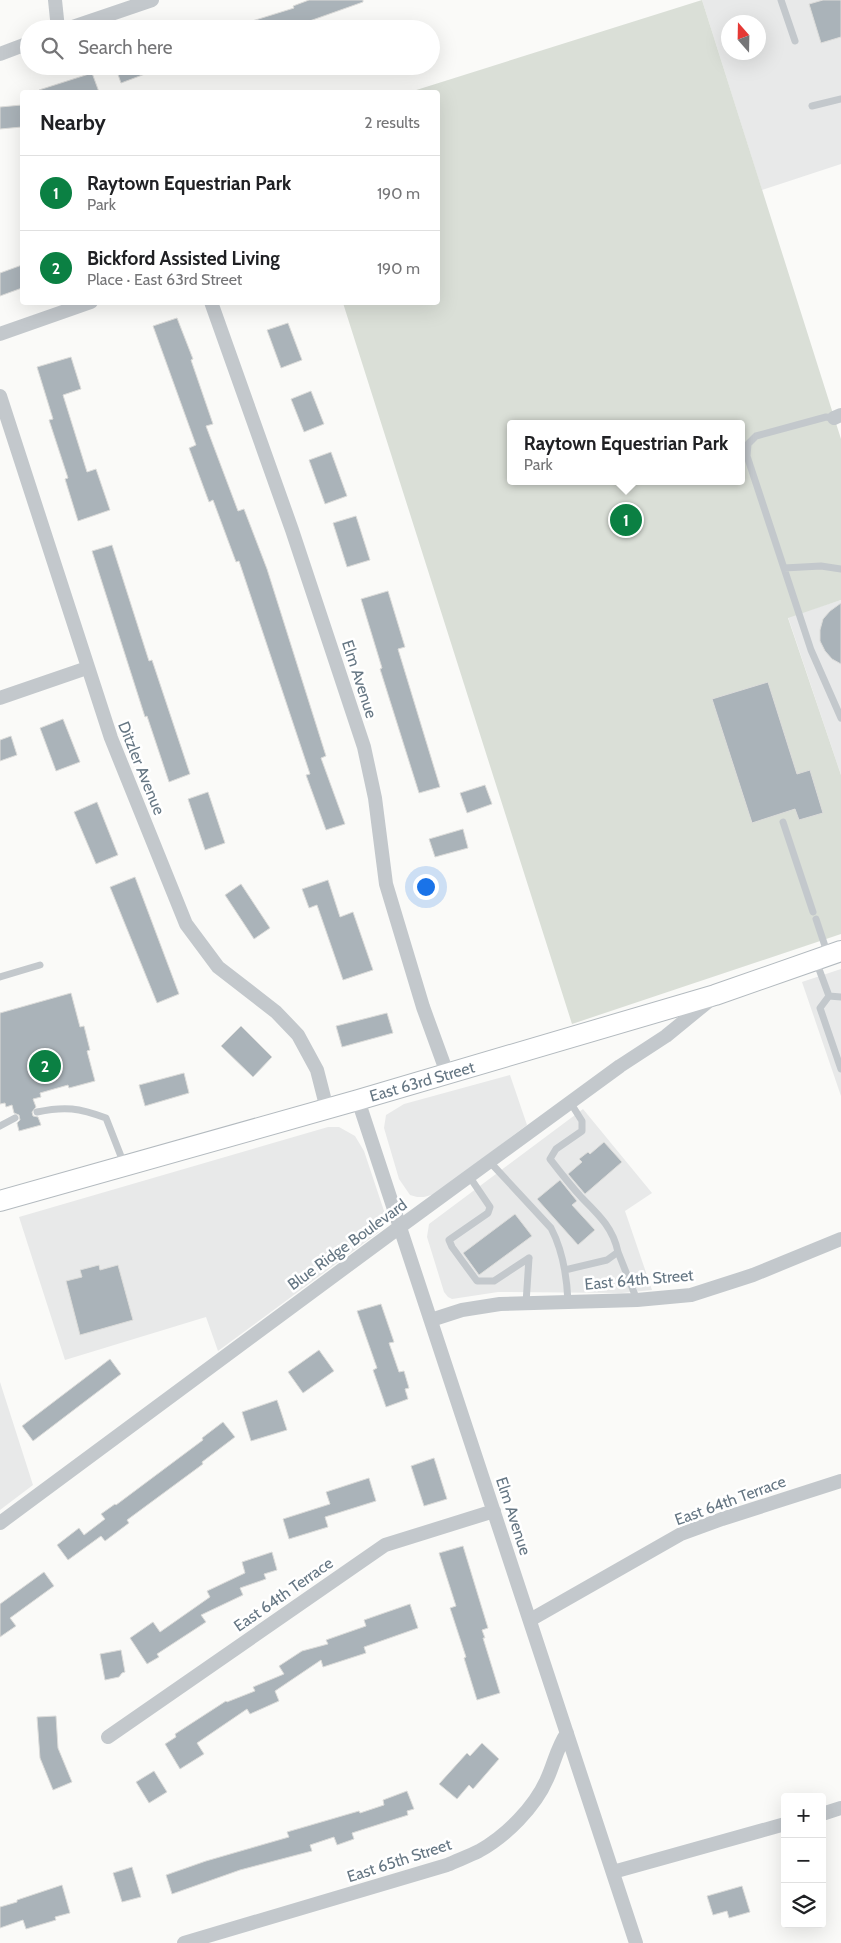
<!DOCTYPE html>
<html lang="en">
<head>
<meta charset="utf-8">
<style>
  body { margin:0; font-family:Cabin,sans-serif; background:#f2f2f2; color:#202124 }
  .controls { position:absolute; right:15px; bottom:15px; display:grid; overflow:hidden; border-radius:5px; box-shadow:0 5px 20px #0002 }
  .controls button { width:45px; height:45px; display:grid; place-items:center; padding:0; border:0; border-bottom:1px solid #e0e0e0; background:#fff; color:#202124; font:25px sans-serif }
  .compass { position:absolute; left:721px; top:15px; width:45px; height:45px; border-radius:50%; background:#fff; box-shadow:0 5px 20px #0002; rotate:340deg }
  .you { position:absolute; left:425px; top:886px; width:18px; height:18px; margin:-12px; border:4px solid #fff; border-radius:50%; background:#1a73e8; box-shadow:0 0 0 8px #1a73e833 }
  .badge { display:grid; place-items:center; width:32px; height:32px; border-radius:50%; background:#0b8043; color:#fff; font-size:16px; font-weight:700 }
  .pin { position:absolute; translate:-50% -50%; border:2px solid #fff; box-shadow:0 1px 5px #0006 }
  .popup { position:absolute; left:507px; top:420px; width:238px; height:65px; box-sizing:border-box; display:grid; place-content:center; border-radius:5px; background:#fff; filter:drop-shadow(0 1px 4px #0005); font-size:16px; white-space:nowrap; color:#757577 }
  .popup b { font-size:19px; color:#202124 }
  .popup::after { content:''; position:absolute; left:50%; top:100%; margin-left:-10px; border:10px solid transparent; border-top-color:#fff }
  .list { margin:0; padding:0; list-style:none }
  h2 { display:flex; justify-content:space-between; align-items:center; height:65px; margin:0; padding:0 20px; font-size:21px }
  h2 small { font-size:16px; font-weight:400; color:#757577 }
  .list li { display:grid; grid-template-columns:32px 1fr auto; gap:15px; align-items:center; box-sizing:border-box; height:75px; padding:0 20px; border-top:1px solid #e0e0e0 }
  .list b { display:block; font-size:19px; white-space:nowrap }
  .list p { margin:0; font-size:16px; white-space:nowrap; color:#757577 }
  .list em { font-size:16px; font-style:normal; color:#757577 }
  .icon { flex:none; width:28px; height:28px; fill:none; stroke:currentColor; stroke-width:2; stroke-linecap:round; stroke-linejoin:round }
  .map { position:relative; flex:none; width:841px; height:1943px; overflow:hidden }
  .search { position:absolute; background:#fff; box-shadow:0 5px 20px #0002; left:20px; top:20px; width:420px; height:55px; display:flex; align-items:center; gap:12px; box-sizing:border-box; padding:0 18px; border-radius:28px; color:#757577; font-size:19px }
  .panel { position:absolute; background:#fff; box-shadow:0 5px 20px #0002; left:20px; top:90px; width:420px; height:215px; border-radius:5px }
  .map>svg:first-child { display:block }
  .built { fill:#e8e9e9; fill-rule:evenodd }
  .green { fill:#dadfd7; fill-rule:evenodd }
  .building { fill:#aab3b9; stroke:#dcdcda }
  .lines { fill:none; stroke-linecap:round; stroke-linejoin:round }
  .secondary-casing { stroke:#b3babf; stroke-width:22 }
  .service { stroke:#c3c8cc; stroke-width:7 }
  .minor { stroke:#c3c8cc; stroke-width:14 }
  .secondary { stroke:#fff; stroke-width:20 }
  .labels { text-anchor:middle; stroke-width:5; stroke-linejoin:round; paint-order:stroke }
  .street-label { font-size:16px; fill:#657683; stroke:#fff }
</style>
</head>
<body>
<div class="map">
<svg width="841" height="1943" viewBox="0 0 841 1943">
  <rect width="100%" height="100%" fill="#fafaf8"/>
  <!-- built -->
  <path class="built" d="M702 0H841V164L762 190ZM728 22H758V52H728Z
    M841 600V775L788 617Z
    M841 969V1096L802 982Z
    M510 1075 527 1125 435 1194 424 1197H417L410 1195 399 1179 384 1128 386 1115 404 1104Z
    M583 1109 652 1193 625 1211 652 1290 622 1293 498 1292 452 1299 448 1297 444 1292 427 1237 429 1224Z
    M328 1127H339L355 1136 364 1151 385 1214V1220L379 1232 218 1351 206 1317 65 1360 19 1217Z
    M0 1382 33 1485 0 1510Z"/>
  <!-- green -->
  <path class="green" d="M702 0 841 439V600L788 618 841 775V934L572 1024 343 303 438 302V92H410ZM511 424H741V481H511Z"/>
  <!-- building -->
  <path class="building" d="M309 0H363V2L287 29H237L236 26 294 8 293 6Z
    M823 0H841V37L821 43 809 4Z
    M115 66H161V68L121 83Z
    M92 73 99 92H39V90Z
    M22 105V127L0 129V107Z
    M22 265V288L0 296V273Z
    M177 318 193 359 191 360 213 424 206 426 238 511 244 509 267 569 326 756 321 758 345 824 326 830 306 775 310 774 239 561 236 562 213 500 209 502 189 448 196 445 153 326Z
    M288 323 302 360 281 368 267 330Z
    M71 357 81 389 63 395 87 472 96 469 110 510 78 521 65 479 68 478 49 420 53 419 37 367Z
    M311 391 324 424 304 432 291 399Z
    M331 452 347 496 325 504 309 460Z
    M356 516 370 560 347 567 333 523Z
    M112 545 149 661 152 660 190 774 169 782 147 716 145 717 92 551Z
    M388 591 405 647 398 649 440 787 419 793 380 669 382 668 361 599Z
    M841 603V664L832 659 825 651 820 641V630L823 619 830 611Z
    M768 682 797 774 810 770 823 813 799 820 795 809 752 823 712 699Z
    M63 719 80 762 56 771 40 728Z
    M11 736 17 755 0 761V740Z
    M485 785 492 804 467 813 460 793Z
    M208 792 225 843 205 850 188 799Z
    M97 802 118 855 96 864 74 812Z
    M463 829 468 848 435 857 429 839Z
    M135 877 179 994 157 1003 110 887Z
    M328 880 340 917 353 912 373 970 343 980 317 905 309 908 302 889Z
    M241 884 270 928 254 939 225 895Z
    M71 993 80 1027 84 1026 90 1050 87 1051 95 1081 69 1088 68 1085 40 1093 41 1097 33 1099 36 1107 32 1112 33 1116 38 1117 41 1125 19 1131 17 1123 20 1120 19 1115 14 1113 12 1105 6 1107 5 1103 0 1104V1013Z
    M387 1013 393 1033 342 1047 336 1026Z
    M241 1026 272 1057 253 1077 221 1046Z
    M184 1073 189 1093 145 1106 139 1085Z
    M604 1142 622 1162 585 1194 568 1174 582 1162 579 1159 588 1152 590 1154Z
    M560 1180 577 1201 572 1205 595 1230 578 1245 537 1199Z
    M515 1214 532 1236 479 1275 463 1253Z
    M99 1265 100 1270 118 1265 133 1320 80 1335 66 1281 82 1277 80 1270Z
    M381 1304 394 1342 389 1343 399 1372 404 1371 409 1388 405 1389 408 1399 386 1407 373 1370 377 1368 357 1311Z
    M319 1350 334 1371 303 1393 288 1372Z
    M110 1359 121 1374 33 1441 22 1426Z
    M277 1400 287 1430 251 1441 242 1412Z
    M223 1422 235 1437 202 1462 203 1464 127 1520 129 1523 105 1541 101 1536 68 1560 57 1545 79 1528 84 1535 105 1519 101 1514 115 1504 116 1505 203 1440 202 1438Z
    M434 1458 447 1499 424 1506 411 1466Z
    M369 1478 376 1501 325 1517 328 1527 289 1539 283 1519 330 1504 326 1492Z
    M463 1546 488 1628 482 1630 485 1638H483L500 1693 477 1700 464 1658 466 1657 450 1608 456 1606 439 1553Z
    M272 1552 277 1570 264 1574 266 1579 240 1588 243 1595 201 1615 206 1622 157 1654 159 1657 147 1664 130 1638 153 1622 160 1632 210 1597 207 1591 245 1573 242 1562Z
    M44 1572 54 1586 10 1618 16 1626 0 1637V1604Z
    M410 1604 418 1628 364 1647 366 1653 323 1667 321 1660 275 1691 279 1701 250 1714 247 1709 197 1743 204 1754 180 1769 165 1744 176 1737 175 1734 226 1701 227 1702 255 1691 253 1687 284 1674 279 1666 302 1651 328 1644 326 1640 366 1626 364 1620Z
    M121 1650 125 1672 122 1673 119 1677 105 1680 100 1654Z
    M56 1716 58 1748 72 1782 53 1790 40 1758 37 1717Z
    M482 1743 499 1759 473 1789 469 1785 457 1799 439 1784 467 1753 470 1756Z
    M154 1771 167 1792 149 1803 136 1782Z
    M407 1791 414 1809 407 1811 408 1815 352 1833 354 1839 337 1845 334 1837 310 1845 312 1851 240 1870 172 1894 166 1875 206 1861 289 1837 287 1832 359 1811 360 1813 384 1805 383 1800Z
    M132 1867 141 1897 122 1902 113 1873Z
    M62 1885 70 1913 55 1917 56 1920 26 1929 23 1920 0 1928V1907L17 1902V1900Z
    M742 1886 750 1912 729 1918 727 1911 713 1915 707 1896Z"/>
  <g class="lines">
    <defs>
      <path id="secondary" d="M0 1201 358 1100 715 995 841 951"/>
    </defs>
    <!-- secondary casing -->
    <use href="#secondary" class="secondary-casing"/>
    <!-- service -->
    <path class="service" d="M781 0 795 41
      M812 106 841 99
      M834 418 826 417 756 436 748 444 747 456 811 650 841 718
      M784 568 821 566 841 569
      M783 822 813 912
      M816 919 828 955
      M816 961 829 996 820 1008 841 1069
      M0 977 40 965
      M829 996 841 997
      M37 1112C65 1106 79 1108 106 1118L124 1164
      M0 1126 15 1118
      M489 1161 551 1228C563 1251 567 1277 568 1302
      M469 1176 490 1207 488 1213 449 1240 452 1247 477 1281H494L529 1258
      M618 1252 637 1300
      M565 1270 607 1260 618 1252C613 1228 599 1215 582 1198 571 1186 560 1172 550 1159L556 1149 582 1131V1121L570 1102
      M526 1303 529 1258"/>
    <!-- minor -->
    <path class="minor" d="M55 0 58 29
      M67 29 152 0
      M0 54 29 43
      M211 302 292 530 364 747 375 798 386 884 423 1007 447 1073
      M0 334 91 302
      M0 396 111 738 186 924 218 967 276 1012 298 1035 317 1070 327 1109
      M834 418 841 415
      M0 698 87 668
      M358 1100 636 1943
      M431 1320 462 1310 500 1304 637 1300 691 1295 753 1275 841 1239
      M0 1523 401 1226 620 1066 666 1036 710 1000
      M530 1620 681 1534 722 1519 841 1481
      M108 1737 385 1545 494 1511
      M822 1814 841 1808
      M613 1872 785 1824
      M184 1943 447 1865C458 1860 469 1856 479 1851 506 1836 535 1807 547 1779 554 1764 557 1747 567 1733"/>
    <!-- secondary -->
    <use href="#secondary" class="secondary"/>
  </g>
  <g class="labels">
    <!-- street labels -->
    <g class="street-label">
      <text transform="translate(360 679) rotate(72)" y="6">Elm Avenue</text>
      <text transform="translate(142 768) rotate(68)" y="6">Ditzler Avenue</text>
      <text transform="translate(422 1081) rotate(-16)" y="6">East 63rd Street</text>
      <text transform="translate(347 1244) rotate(-36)" y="6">Blue Ridge Boulevard</text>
      <text transform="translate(639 1279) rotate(-5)" y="6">East 64th Street</text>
      <text transform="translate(730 1500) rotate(-20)" y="6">East 64th Terrace</text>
      <text transform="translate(514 1516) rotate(72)" y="6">Elm Avenue</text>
      <text transform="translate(283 1594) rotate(-35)" y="6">East 64th Terrace</text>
      <text transform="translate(399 1860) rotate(-18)" y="6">East 65th Street</text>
    </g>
  </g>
</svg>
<div class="controls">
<button>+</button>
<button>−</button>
<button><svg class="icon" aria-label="layers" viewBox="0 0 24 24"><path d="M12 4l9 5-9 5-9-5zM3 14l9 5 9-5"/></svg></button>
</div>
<svg class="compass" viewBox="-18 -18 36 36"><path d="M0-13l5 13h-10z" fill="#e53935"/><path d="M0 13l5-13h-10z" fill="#757577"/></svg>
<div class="you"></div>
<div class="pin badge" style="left:626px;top:520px">1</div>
<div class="popup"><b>Raytown Equestrian Park</b>Park</div>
<div class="pin badge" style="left:45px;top:1066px">2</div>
<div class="search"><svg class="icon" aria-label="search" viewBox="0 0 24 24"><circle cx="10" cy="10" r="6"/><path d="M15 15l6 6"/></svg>Search here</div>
<section class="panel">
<h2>Nearby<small>2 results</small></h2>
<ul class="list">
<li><span class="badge">1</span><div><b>Raytown Equestrian Park</b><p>Park</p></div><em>190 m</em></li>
<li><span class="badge">2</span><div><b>Bickford Assisted Living</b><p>Place · East 63rd Street</p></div><em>190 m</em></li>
</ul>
</section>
</div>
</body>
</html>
